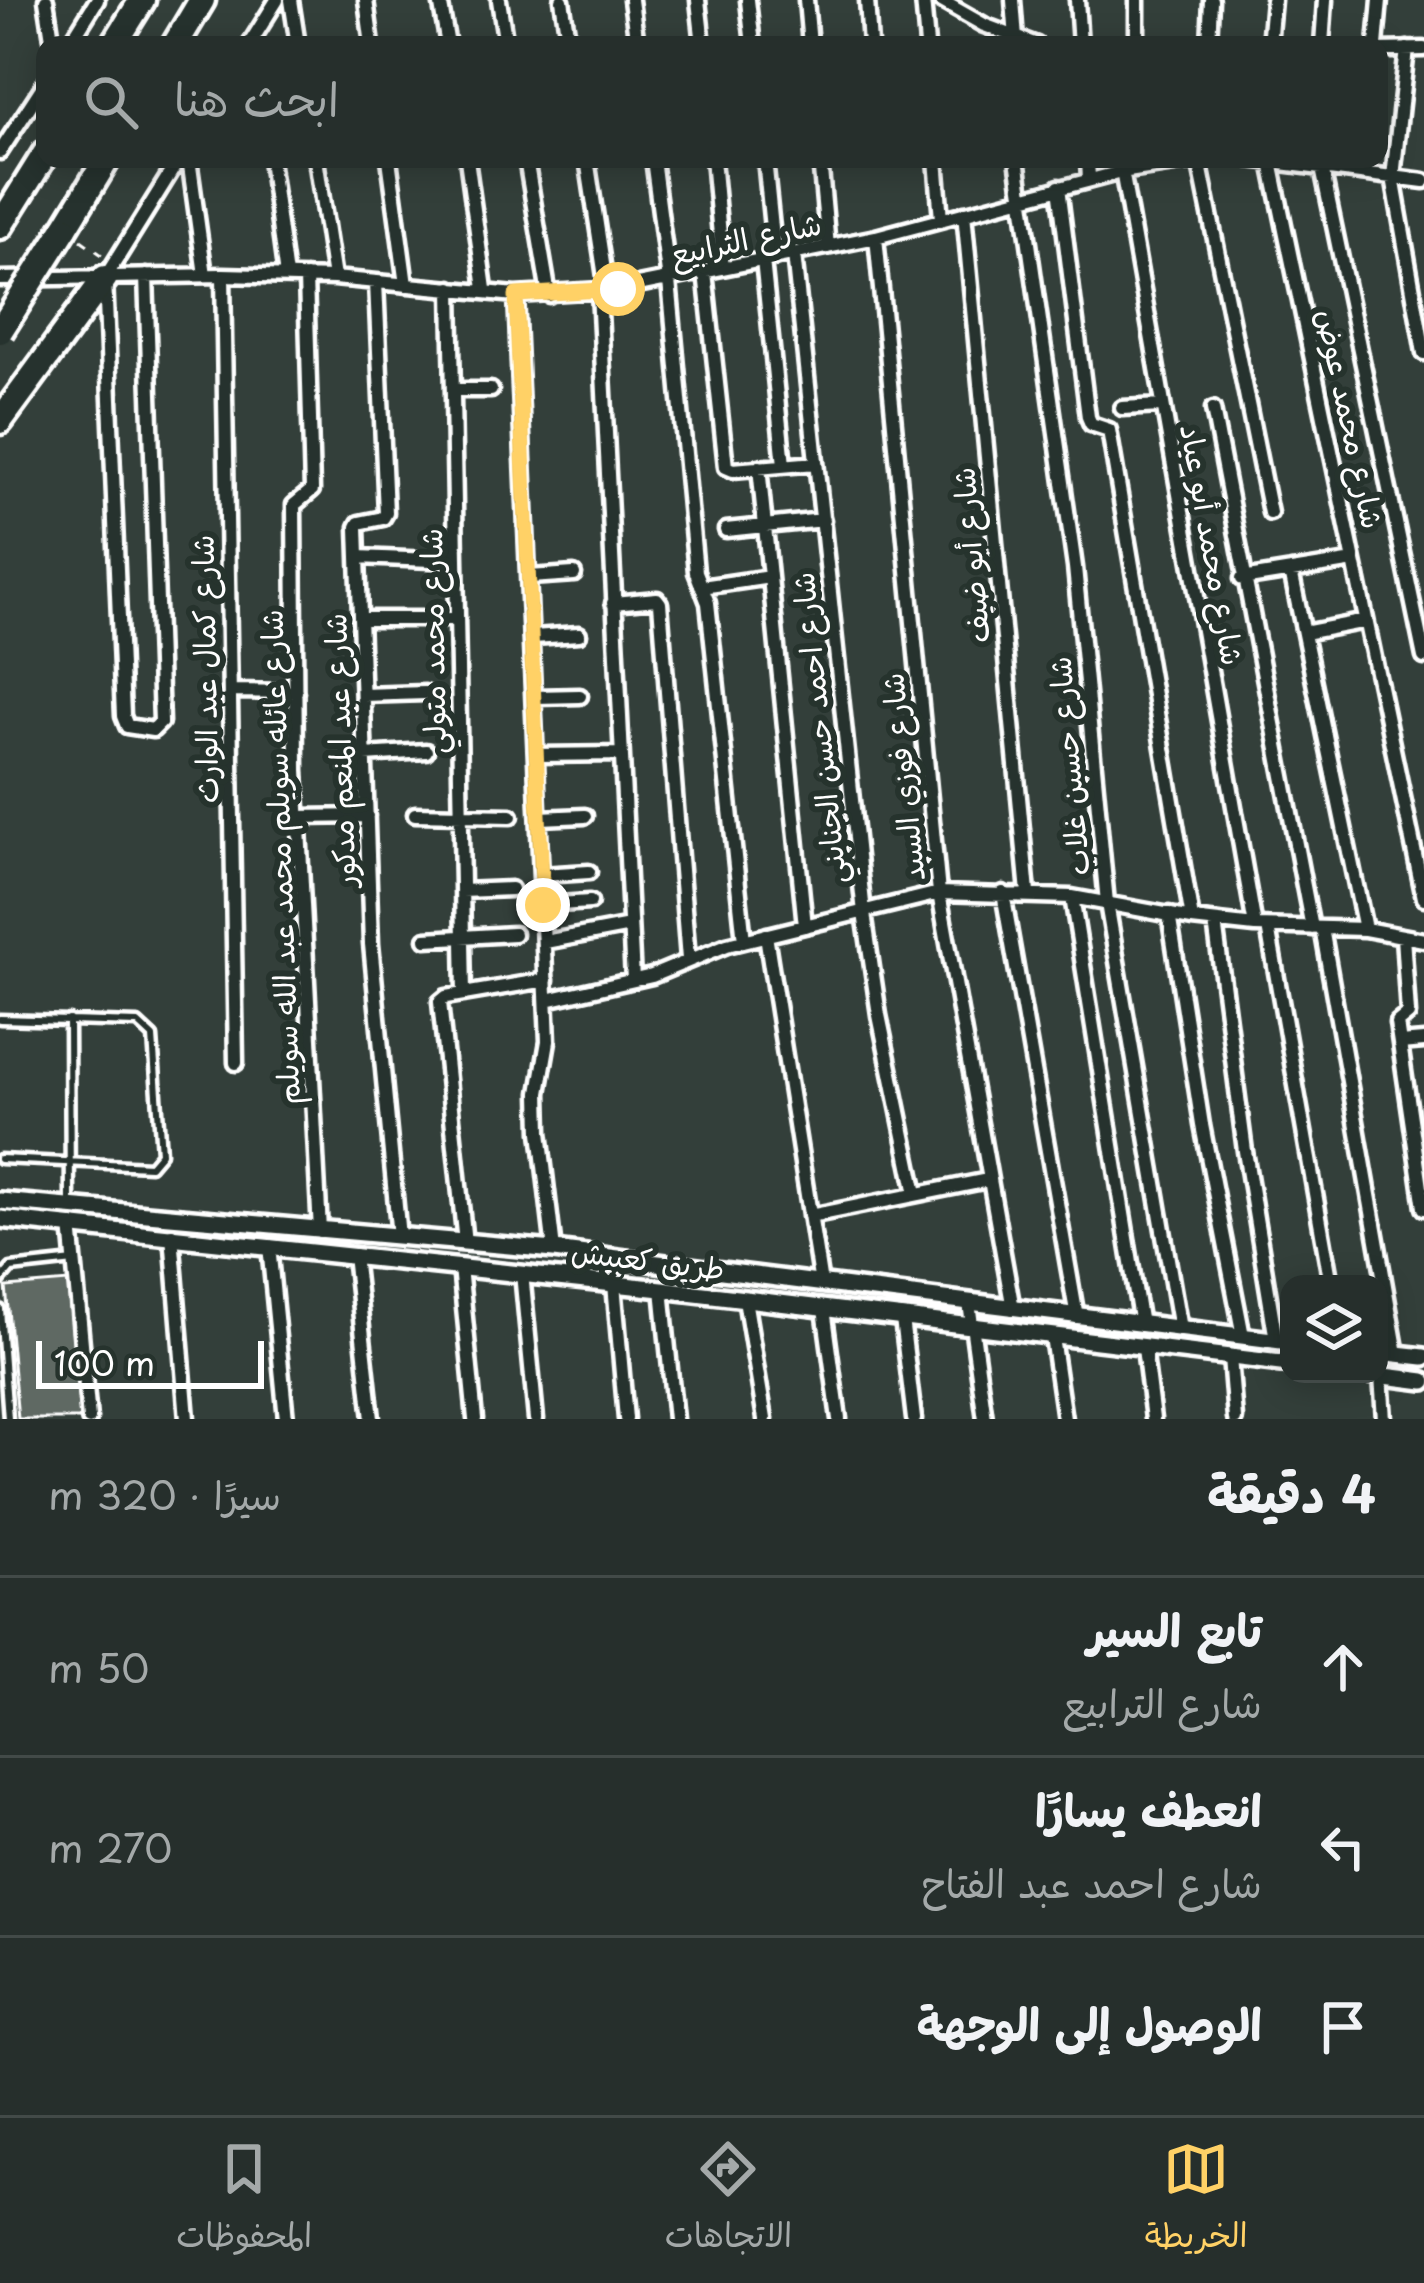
<!DOCTYPE html>
<html lang="ar">
<head>
<meta charset="utf-8">
<style>
  body { margin:0; font-family:"Playpen Sans","Playpen Sans Arabic",sans-serif; background:#2e3734; color:#f1f3f6; direction:rtl }
  .controls { position:absolute; right:36px; bottom:36px; display:grid; overflow:hidden; border-radius:24px; box-shadow:0 6px 30px #0003 }
  .controls button { width:108px; height:108px; display:grid; place-items:center; padding:0; border:0; border-bottom:3px solid #424a48; background:#262f2c; color:#f1f3f6; font:60px sans-serif }
  .scale { position:absolute; left:36px; bottom:30px; width:228px; box-sizing:border-box; padding-left:12px; border:6px solid #fff; border-top:0; font-size:33px; line-height:42px; white-space:nowrap; color:#fff; -webkit-text-stroke:9px #26332d; paint-order:stroke }
  .stop { position:absolute; width:36px; height:36px; margin:-27px; border:9px solid #ffd166; border-radius:50%; background:#fff }
  .stop.end { background:#ffd166; border-color:#fff; box-shadow:0 3px 12px #0008 }
  .list { margin:0; padding:0; list-style:none }
  h2 { display:flex; justify-content:space-between; align-items:center; height:156px; margin:0; padding:0 48px; font-size:51px }
  h2 small { font-size:39px; font-weight:400; color:#a4a9a9 }
  .list li { display:grid; grid-template-columns:78px 1fr auto; gap:36px; align-items:center; box-sizing:border-box; height:180px; padding:0 48px; border-top:3px solid #424a48 }
  .list b { display:block; font-size:45px; white-space:nowrap }
  .list p { margin:0; font-size:39px; white-space:nowrap; color:#a4a9a9 }
  .list em { font-size:39px; font-style:normal; color:#a4a9a9 }
  .icon { flex:none; width:66px; height:66px; fill:none; stroke:currentColor; stroke-width:2; stroke-linecap:round; stroke-linejoin:round }
  .map { position:relative; flex:none; width:1424px; height:1419px; overflow:hidden; direction:ltr }
  .search { position:absolute; background:#262f2c; box-shadow:0 6px 30px #0003; left:36px; right:36px; top:36px; height:132px; display:flex; align-items:center; gap:30px; box-sizing:border-box; padding:0 42px; border-radius:24px; color:#a4a9a9; font-size:45px }
  .sheet { height:696px; background:#262f2c }
  nav { display:flex; justify-content:space-around; align-items:center; box-sizing:border-box; height:168px; border-top:3px solid #424a48; background:#262f2c; font-size:33px; color:#a4a9a9 }
  nav a { display:grid; justify-items:center; gap:6px }
  nav .on { color:#ffd166 }
  .map>svg:first-child { display:block }
  .building { fill:#5f6964; stroke:#fff; stroke-width:3 }
  .lines { fill:none; stroke-linecap:round; stroke-linejoin:round }
  .service-casing { stroke:#fff; stroke-width:15 }
  .minor-casing { stroke:#fff; stroke-width:21 }
  .tertiary-casing { stroke:#fff; stroke-width:24 }
  .motorway-casing { stroke:#fff; stroke-width:33 }
  .path { stroke:#fff; stroke-width:3; stroke-dasharray:9 9; stroke-linecap:butt }
  .service { stroke:#26332d; stroke-width:6 }
  .minor { stroke:#26332d; stroke-width:12 }
  .tertiary { stroke:#26332d; stroke-width:15 }
  .motorway { stroke:#26332d; stroke-width:24 }
  .motorway-bridge-casing { stroke:#fff; stroke-width:33; stroke-linecap:butt }
  .motorway-bridge { stroke:#26332d; stroke-width:24 }
  .route { stroke:#ffd166; stroke-width:15 }
  .labels { text-anchor:middle; stroke-width:12; stroke-linejoin:round; paint-order:stroke }
  .street-label { font-size:30px; fill:#fff; stroke:#26332d }
</style>
</head>
<body>
<div class="map">
<svg width="1424" height="1419" viewBox="0 0 1424 1419">
  <rect width="100%" height="100%" fill="#333f3a"/>
  <filter id="ink" filterUnits="userSpaceOnUse"><feTurbulence type="fractalNoise" baseFrequency=".00833" numOctaves="2"/><feDisplacementMap in="SourceGraphic" scale="24" xChannelSelector="R" yChannelSelector="G"/><feConvolveMatrix kernelMatrix="1 2 1 2 8 2 1 2 1" color-interpolation-filters="sRGB"/></filter>
  <g filter="url(#ink)">
    <!-- building -->
    <path class="building" d="M68 1282 80 1419H18L6 1287Z"/>
    <g class="lines">
      <defs>
        <path id="service" d="M0 1019 138 1023 153 1037 161 1153 150 1166 0 1159
          M69 1020 70 1202
          M0 1281 11 1268 74 1261
          M0 1309 8 1419"/>
        <path id="minor" d="M46 0 53 45
          M291 0 298 45
          M366 0 372 45
          M440 0 448 45
          M499 0 506 45
          M562 0 569 45
          M631 0 637 45
          M698 0 703 45
          M748 0 753 45
          M806 0 810 45
          M867 0 870 45
          M923 0 927 45
          M940 0 984 25 1037 45
          M1013 0 1016 39
          M1077 0 1080 45
          M69 45 97 0
          M249 45 277 0
          M1137 45V0
          M1209 45 1211 0
          M1269 45 1273 0
          M1322 45 1325 0
          M1376 45 1380 0
          M1407 49 1393 177 1424 353
          M1379 50 1424 49
          M0 152 45 83
          M189 159 205 275
          M270 159 286 276
          M316 159 334 278
          M389 159 406 285
          M467 159 485 289
          M526 159 549 295
          M587 159 607 290
          M653 159 669 281 696 572 708 603 744 941
          M713 159 723 268
          M765 159 775 258
          M820 159 828 247
          M936 159 941 219
          M1017 159 1075 567 1107 903 1180 1329
          M1088 159 1089 180
          M1120 159 1255 926
          M1249 159 1424 181
          M1199 160 1270 513
          M1271 162 1424 898
          M1322 168 1424 657
          M1059 187 1088 417 1091 424 1109 430 1192 919
          M964 213 1028 893
          M876 237 939 893 1013 1309
          M794 254 864 913 879 1015 916 1194
          M763 260 784 465
          M705 272 726 467 733 470 816 463
          M223 275 236 1063
          M146 276 161 722 153 730 127 726 123 716 105 278 179 159
          M306 277 312 490 294 505 296 770 320 1231
          M0 279 223 275 334 278 516 295 618 289 876 237 1121 172 1206 159
          M376 282 386 513 383 518 359 523 357 527 371 944 399 1237
          M451 288 464 994
          M599 291 633 980
          M516 295 548 1041 539 1093 540 1132 554 1250
          M453 390H491
          M1122 408 1162 406
          M1213 409 1312 928
          M759 467 805 926
          M726 530 823 520
          M358 557 456 561
          M1291 571 1365 929
          M530 577 574 574
          M1242 579 1354 561
          M702 587 770 577
          M613 603 657 599 660 603 688 959
          M360 619H457
          M1304 633 1366 621
          M533 637 579 634
          M230 691 296 692
          M363 695 425 693
          M535 697 580 696
          M365 755 426 751
          M537 755 619 754
          M415 814 511 816
          M298 817 367 816
          M540 818 585 816
          M542 875 589 872
          M462 891 511 889
          M1003 893 1077 1317
          M1072 897 1141 1325
          M543 905 590 902
          M1169 914 1202 1125 1243 1336
          M1215 922 1245 1151 1276 1340
          M1268 927 1331 1284
          M1322 928 1397 1354
          M766 935 821 1284
          M1403 936 1408 1014 1397 1023 1424 1208
          M426 939 514 934
          M545 942 630 926
          M547 1000 652 976 727 945 939 893 1072 897 1192 919 1255 926 1365 929 1424 940
          M1400 1043 1424 1041
          M810 1216 988 1180
          M71 1225 89 1419
          M172 1235 187 1419
          M465 1243 440 1002 446 997 546 980
          M269 1246 286 1419
          M354 1255 372 1419
          M460 1267 475 1419
          M522 1273 536 1419
          M614 1284 626 1419
          M662 1289 675 1419
          M745 1299 765 1419
          M969 1303 985 1419
          M824 1309 839 1419
          M902 1319 914 1419
          M1052 1337 1064 1419
          M1144 1348 1153 1419
          M1230 1357 1235 1419
          M1381 1376 1384 1419"/>
        <path id="tertiary" d="M0 1201 554 1250 1289 1342
          M0 1219 662 1289 1289 1364
          M1379 1352 1424 1357
          M1369 1374 1424 1381"/>
        <path id="motorway" d="M114 45 142 0
          M175 45 202 0
          M0 226 45 154
          M65 228 107 159
          M0 421 105 278"/>
      </defs>
      <!-- service casing -->
      <use href="#service" class="service-casing"/>
      <!-- minor casing -->
      <use href="#minor" class="minor-casing"/>
      <!-- tertiary casing -->
      <use href="#tertiary" class="tertiary-casing"/>
      <!-- motorway casing -->
      <use href="#motorway" class="motorway-casing"/>
      <!-- path -->
      <path class="path" d="M81 240 102 255"/>
      <!-- service -->
      <use href="#service" class="service"/>
      <!-- minor -->
      <use href="#minor" class="minor"/>
      <!-- tertiary -->
      <use href="#tertiary" class="tertiary"/>
      <!-- motorway -->
      <use href="#motorway" class="motorway"/>
      <defs>
        <path id="motorway-bridge" d="M0 331 65 228"/>
      </defs>
      <!-- motorway-bridge casing -->
      <use href="#motorway-bridge" class="motorway-bridge-casing"/>
      <!-- motorway-bridge -->
      <use href="#motorway-bridge" class="motorway-bridge"/>
    </g>
  </g>
  <g class="lines" filter="url(#ink)">
    <!-- route -->
    <path class="route" d="M543 905 516 295 618 289"/>
  </g>
  <g class="labels">
    <!-- street labels -->
    <g class="street-label">
      <text transform="translate(746 240) rotate(-12)" y="10">شارع الترابيع</text>
      <text transform="translate(1349 419) rotate(78)" y="10">شارع محمد عوض</text>
      <text transform="translate(1211 545) rotate(80)" y="10">شارع محمد أبو عياد</text>
      <text transform="translate(972 555) rotate(-95)" y="10">شارع أبو ضيف</text>
      <text transform="translate(434 641) rotate(-91)" y="10">شارع محمد متولي</text>
      <text transform="translate(206 669) rotate(-91)" y="10">شارع كمال عبد الوارث</text>
      <text transform="translate(820 728) rotate(-96)" y="10">شارع احمد حسن الجنايني</text>
      <text transform="translate(341 750) rotate(-92)" y="10">شارع عبد المنعم مدكور</text>
      <text transform="translate(1070 766) rotate(-95)" y="10">شارع حسين غلاب</text>
      <text transform="translate(904 777) rotate(-96)" y="10">شارع فوزي السيد</text>
      <text transform="translate(281 857) rotate(-92)" y="10">شارع عائله سويلم محمد عبد الله سويلم</text>
      <text transform="translate(648 1261) rotate(7)" y="10">طريق كعبيش</text>
    </g>
  </g>
</svg>
<div class="controls">
<button><svg class="icon" aria-label="layers" viewBox="0 0 24 24"><path d="M12 4l9 5-9 5-9-5zM3 14l9 5 9-5"/></svg></button>
</div>
<div class="scale">100 m</div>
<div class="stop" style="left:618px;top:289px"></div>
<div class="stop end" style="left:543px;top:905px"></div>
<div class="search"><svg class="icon" aria-label="search" viewBox="0 0 24 24"><circle cx="10" cy="10" r="6"/><path d="M15 15l6 6"/></svg>ابحث هنا</div>
</div>
<section class="sheet">
<h2>4 دقيقة<small>سيرًا · 320 m</small></h2>
<ul class="list">
<li><svg class="icon" aria-label="ahead" viewBox="0 0 24 24"><path d="M12 20V5M6 11l6-6 6 6"/></svg><div><b>تابع السير</b><p>شارع الترابيع</p></div><em>50 m</em></li>
<li><svg class="icon" aria-label="left" viewBox="0 0 24 24"><path d="M17 20v-9H6M10 6l-5 5 5 5"/></svg><div><b>انعطف يسارًا</b><p>شارع احمد عبد الفتاح</p></div><em>270 m</em></li>
<li><svg class="icon" aria-label="arrive" viewBox="0 0 24 24"><path d="M6 21V4h12l-3 4 3 4H6"/></svg><div><b>الوصول إلى الوجهة</b></div></li>
</ul>
</section>
<nav>
<a class="on"><svg class="icon" aria-label="map" viewBox="0 0 24 24"><path d="M3 6l6-2 6 2 6-2v14l-6 2-6-2-6 2zM9 4v14M15 6v14"/></svg>الخريطة</a>
<a><svg class="icon" aria-label="directions" viewBox="0 0 24 24"><path d="M12 3l9 9-9 9-9-9zM9 14v-3h6M13 9l2 2-2 2"/></svg>الاتجاهات</a>
<a><svg class="icon" aria-label="saved" viewBox="0 0 24 24"><path d="M7 4h10v16l-5-4-5 4z"/></svg>المحفوظات</a>
</nav>
</body>
</html>
